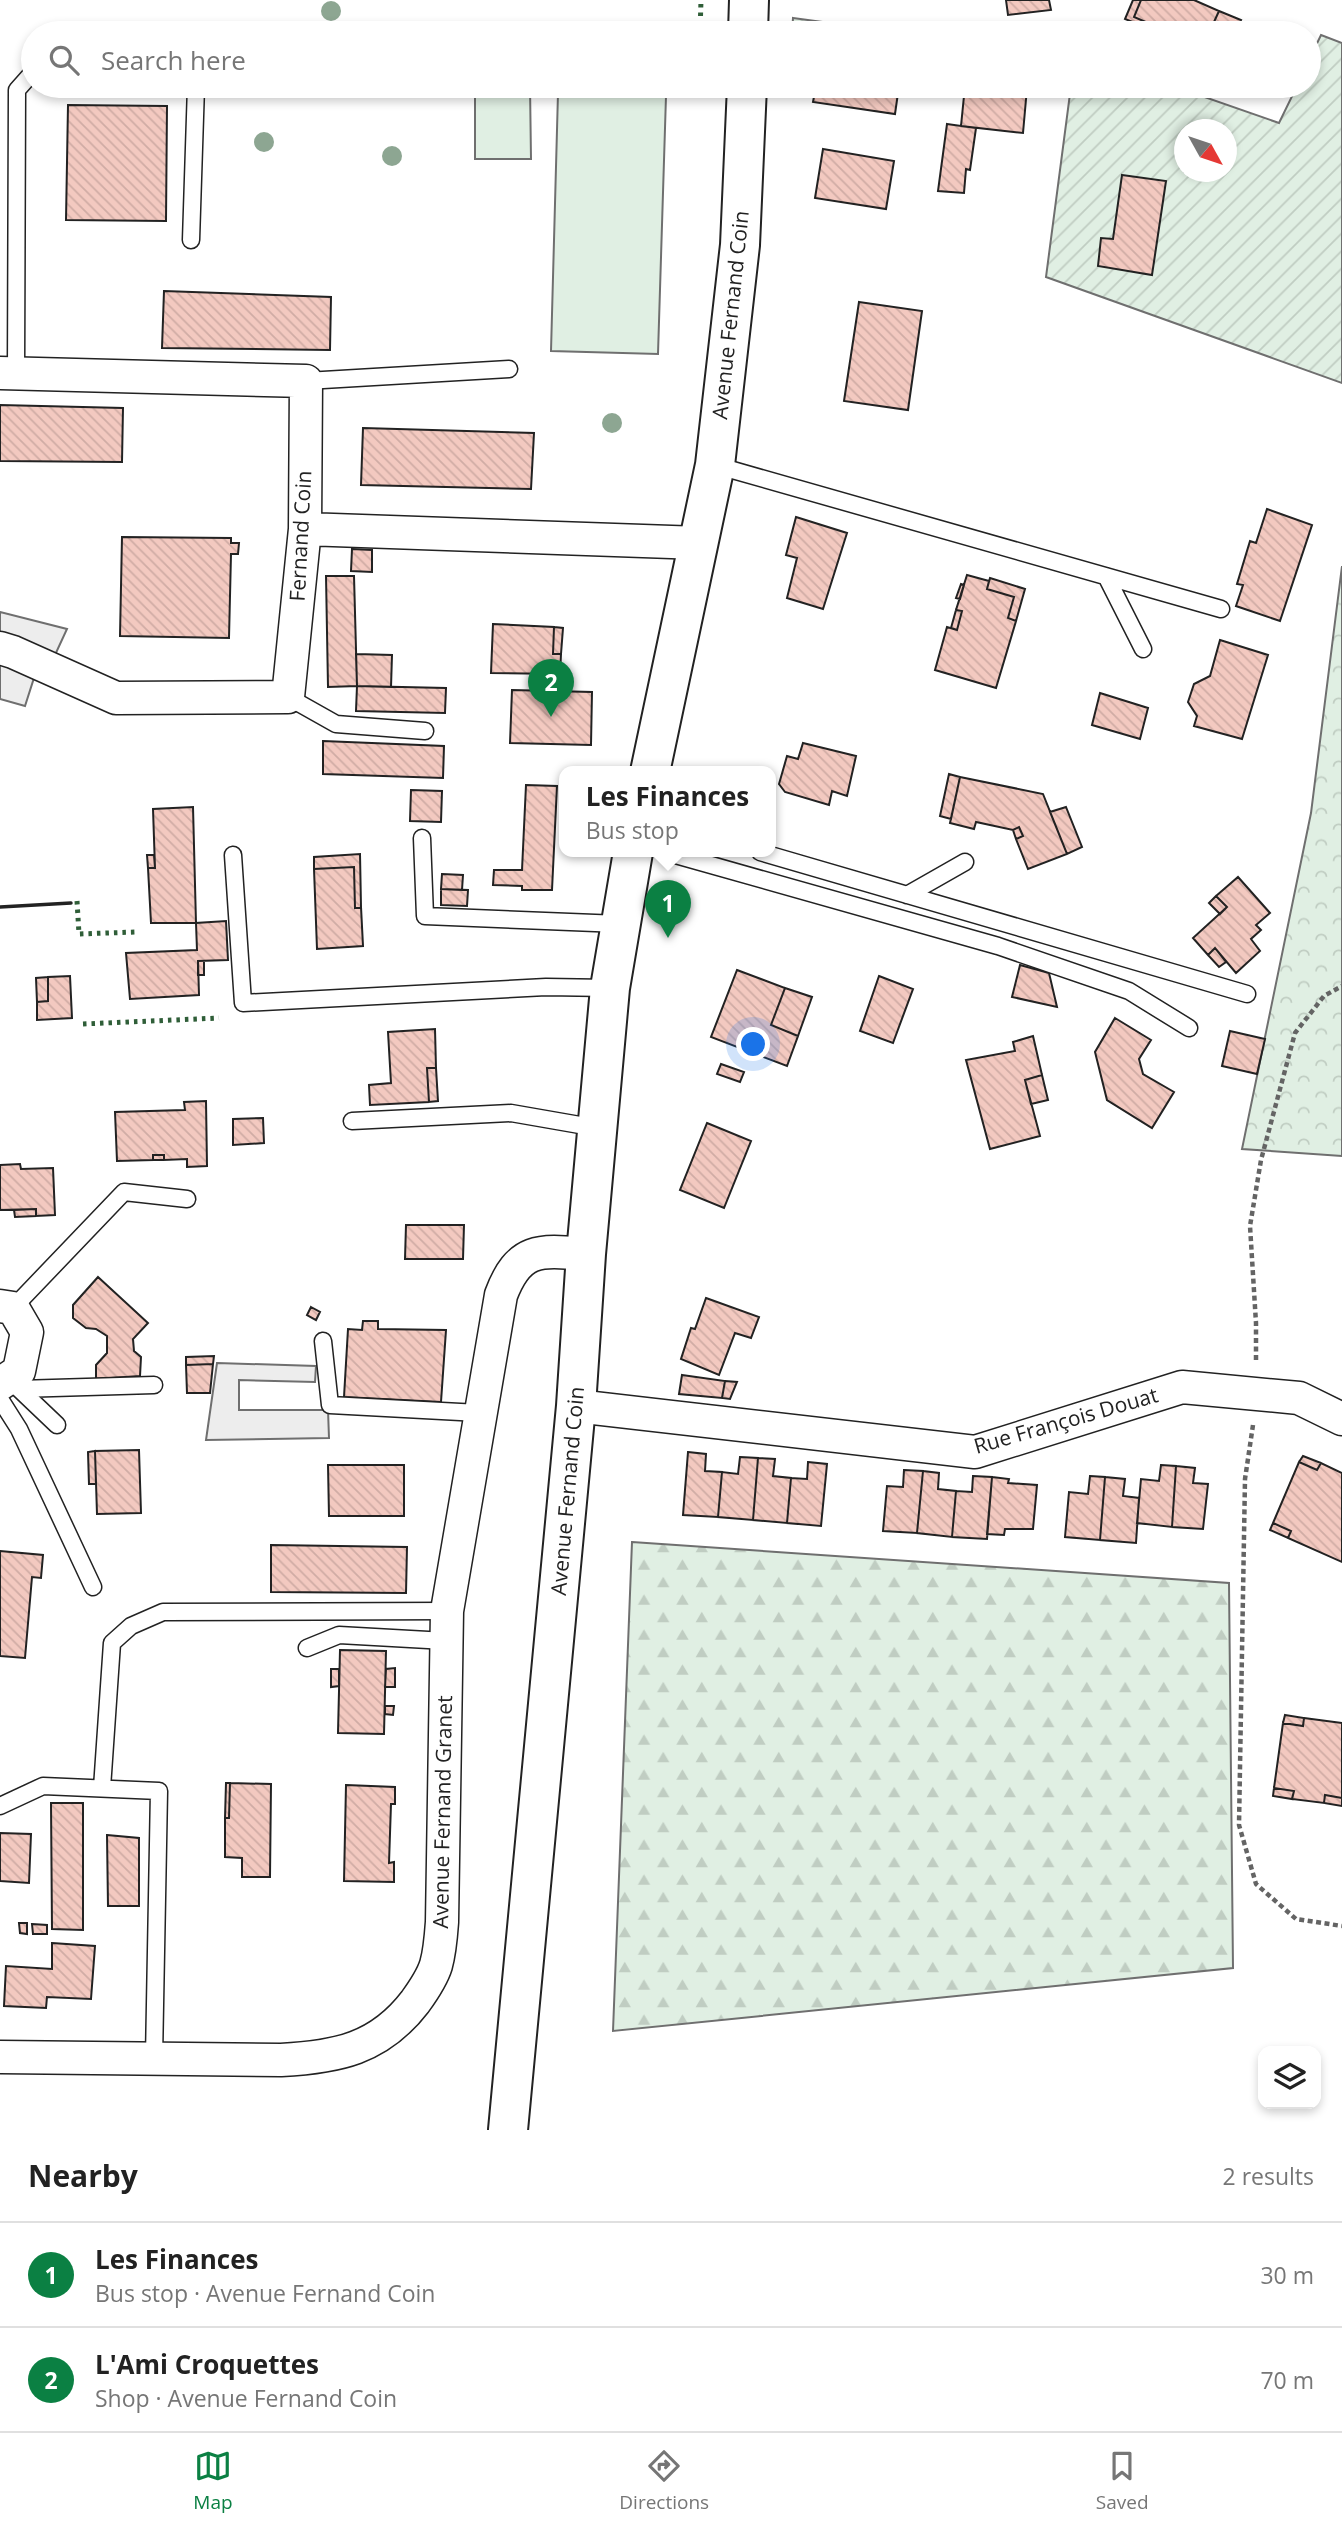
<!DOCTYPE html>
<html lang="en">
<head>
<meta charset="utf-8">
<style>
  body { margin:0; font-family:"Open Sans",sans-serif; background:#f6f6f6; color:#222 }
  .controls { position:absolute; right:21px; bottom:21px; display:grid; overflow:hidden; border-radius:14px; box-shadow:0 4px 10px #0003 }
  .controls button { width:63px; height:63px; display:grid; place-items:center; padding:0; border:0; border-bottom:2px solid #e0e0e0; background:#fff; color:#222; font:35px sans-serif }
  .compass { position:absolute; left:1174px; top:119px; width:63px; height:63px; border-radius:50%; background:#fff; box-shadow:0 4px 10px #0003; rotate:130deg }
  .you { position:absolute; left:754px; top:1045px; width:24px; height:24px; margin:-18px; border:5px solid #fff; border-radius:50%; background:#1a73e8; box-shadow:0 0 0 10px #1a73e833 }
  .badge { display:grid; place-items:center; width:46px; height:46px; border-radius:50%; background:#0b8043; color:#fff; font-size:23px; font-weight:700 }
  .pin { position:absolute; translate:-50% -58px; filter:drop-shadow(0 2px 4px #0008) }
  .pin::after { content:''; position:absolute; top:37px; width:24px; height:21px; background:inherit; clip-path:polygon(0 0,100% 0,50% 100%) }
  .popup { position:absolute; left:559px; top:766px; width:217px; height:91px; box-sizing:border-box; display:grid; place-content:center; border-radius:14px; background:#fff; filter:drop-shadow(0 2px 5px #0005); font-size:23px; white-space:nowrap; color:#767676 }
  .popup b { font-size:26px; color:#222 }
  .popup::after { content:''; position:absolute; left:50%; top:100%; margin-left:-14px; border:14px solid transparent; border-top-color:#fff }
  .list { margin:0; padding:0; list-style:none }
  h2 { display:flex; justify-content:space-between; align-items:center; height:91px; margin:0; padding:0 28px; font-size:30px }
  h2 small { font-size:23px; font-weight:400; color:#767676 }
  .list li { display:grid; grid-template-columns:46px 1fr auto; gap:21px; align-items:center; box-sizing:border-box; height:105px; padding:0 28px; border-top:2px solid #e0e0e0 }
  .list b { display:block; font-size:26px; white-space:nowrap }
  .list p { margin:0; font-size:23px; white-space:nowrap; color:#767676 }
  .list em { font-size:23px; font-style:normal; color:#767676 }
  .icon { flex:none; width:38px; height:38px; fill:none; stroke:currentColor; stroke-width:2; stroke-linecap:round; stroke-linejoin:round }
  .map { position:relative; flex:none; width:1342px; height:2130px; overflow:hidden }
  .search { position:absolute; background:#fff; box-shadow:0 4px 10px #0003; left:21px; right:21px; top:21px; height:77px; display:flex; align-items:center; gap:18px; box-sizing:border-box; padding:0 24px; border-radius:38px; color:#767676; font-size:26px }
  .sheet { height:301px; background:#fff }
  nav { display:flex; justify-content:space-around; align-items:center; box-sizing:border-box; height:98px; border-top:2px solid #e0e0e0; background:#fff; font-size:19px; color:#767676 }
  nav a { display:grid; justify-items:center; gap:4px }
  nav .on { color:#0b8043 }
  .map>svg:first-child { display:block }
  .forest { fill:url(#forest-firs); stroke:#6f6f6f; stroke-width:2 }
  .park { fill:url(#park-crowns); stroke:#6f6f6f; stroke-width:2 }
  .garden { fill:url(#garden-furrows); stroke:#6f6f6f; stroke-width:2; fill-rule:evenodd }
  .pitch { fill:#e0efe3; stroke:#6f6f6f; stroke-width:2 }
  .parking { fill:#ededed; stroke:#6f6f6f; stroke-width:2 }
  .building { fill:url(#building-back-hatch); stroke:#222; stroke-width:2 }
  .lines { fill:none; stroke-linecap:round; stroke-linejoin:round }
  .lane-casing { stroke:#222; stroke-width:19 }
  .street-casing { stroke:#222; stroke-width:35 }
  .secondary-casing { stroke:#222; stroke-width:42 }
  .path { stroke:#646464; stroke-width:4.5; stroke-dasharray:5 3.5; stroke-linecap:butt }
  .lane { stroke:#fff; stroke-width:16 }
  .street { stroke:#fff; stroke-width:32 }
  .secondary { stroke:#fff; stroke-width:38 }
  .hedge { stroke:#2f5e38; stroke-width:5; stroke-dasharray:3.5 5; stroke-linecap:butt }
  .wall { stroke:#222; stroke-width:3.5 }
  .tree { fill:#8da692 }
  .labels { text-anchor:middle; stroke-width:5; stroke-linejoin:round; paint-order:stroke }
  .street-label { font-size:21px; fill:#222; stroke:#fff }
</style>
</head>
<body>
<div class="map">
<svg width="1342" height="2130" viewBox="0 0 1342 2130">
  <defs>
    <pattern id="forest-firs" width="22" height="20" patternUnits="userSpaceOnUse" patternTransform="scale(1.75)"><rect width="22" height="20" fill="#e0efe3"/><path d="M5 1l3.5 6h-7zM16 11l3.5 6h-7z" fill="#c0cdc2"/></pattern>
    <pattern id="park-crowns" width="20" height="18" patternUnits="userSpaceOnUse" patternTransform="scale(1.75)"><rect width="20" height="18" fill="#e0efe3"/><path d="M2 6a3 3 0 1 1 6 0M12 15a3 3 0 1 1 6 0" fill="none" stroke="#c0cdc2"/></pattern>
    <pattern id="garden-furrows" width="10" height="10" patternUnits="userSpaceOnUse" patternTransform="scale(1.75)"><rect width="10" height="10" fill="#e0efe3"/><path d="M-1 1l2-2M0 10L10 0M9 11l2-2" fill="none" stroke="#c0cdc2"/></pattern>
    <pattern id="building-back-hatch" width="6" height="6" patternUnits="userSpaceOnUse" patternTransform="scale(1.75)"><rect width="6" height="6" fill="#f3c9c0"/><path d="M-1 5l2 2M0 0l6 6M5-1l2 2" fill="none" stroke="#d0aca5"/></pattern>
  </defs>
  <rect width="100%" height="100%" fill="#fff"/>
  <!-- forest -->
  <path class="forest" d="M632 1542 1229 1583 1233 1968 613 2031Z"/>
  <!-- park -->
  <path class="park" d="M1342 566V1156L1242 1149 1311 813Z"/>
  <!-- garden -->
  <path class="garden" d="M793 18 904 33H792Z
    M1321 35 1342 43V383L1046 277 1071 86H1173L1279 123 1297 86H1309V60ZM1184 130H1226V172H1184Z"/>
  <!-- pitch -->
  <path class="pitch" d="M475 86H530L531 159H475Z
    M558 93 666 96 658 354 551 351Z"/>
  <!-- parking -->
  <path class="parking" d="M0 612 67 629 49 668 34 678 25 706 0 699Z
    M217 1363 316 1366 315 1382 239 1380V1410H328L329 1438 206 1440Z"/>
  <!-- building -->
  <path class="building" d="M1006 0H1049L1051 10 1008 15Z
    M1133 0H1141L1134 17 1162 29 1160 33 1125 19Z
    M1141 0H1194L1219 11 1209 33H1160L1162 29 1134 17Z
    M1219 11 1241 20 1234 33H1209Z
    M816 86H899L895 114 813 102Z
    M965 86 1027 88 1023 133 961 126Z
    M68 105 167 106 166 221 66 220Z
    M947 124 976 128 970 170 966 169 964 193 938 191Z
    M823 149 894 161 886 209 815 198Z
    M1122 175 1166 181 1152 275 1098 266 1101 238 1113 239Z
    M164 291 331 297 330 350 162 348Z
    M859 302 922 311 908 410 844 401Z
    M0 405 123 408 122 462 0 461Z
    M363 428 534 433 531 489 361 485Z
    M1267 509 1312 525 1280 621 1236 606 1243 585 1237 584 1250 541 1256 543Z
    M796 517 847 533 823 609 787 598 797 558 786 555Z
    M122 537 231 538V543H239L238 554H231L229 638 120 636Z
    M352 549 372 550V572L351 571Z
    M967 575 989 581 987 589 1014 597 1008 618 1016 621 996 688 935 670 947 627 957 630 962 611 956 610Z
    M326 576H354L357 686 328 687Z
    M990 578 1025 589 1016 621 1008 618 1014 597 987 589Z
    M961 584 964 585 960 599 956 598Z
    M956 610 962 611 957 630 951 628Z
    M493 624 554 627 553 654H561L560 674 491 673Z
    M554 627 563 628 561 654H553Z
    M1220 640 1268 655 1242 739 1194 726 1197 716 1188 702 1194 684 1210 676Z
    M356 654 392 655 391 687 357 686Z
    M357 686 446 688 445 713 356 711Z
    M512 690 592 692 591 745 510 743Z
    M1100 693 1148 708 1140 739 1092 725Z
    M323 741 444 746 443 778 323 774Z
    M803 743 856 756 847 796 832 791 829 805 785 792 779 784 787 756 798 759Z
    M949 774 960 777 951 819 940 816Z
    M960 777 1043 794 1067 854 1028 869 1016 839 1023 836 1019 827 1013 830 976 822 974 829 950 823Z
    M526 785 557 786 552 890H522V886L493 885 494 870H522Z
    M411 790 442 791 441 822 410 821Z
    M193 807 196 923H151L148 868H155L153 809Z
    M1066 807 1082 847 1067 854 1050 812Z
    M1019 827 1023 836 1016 839 1013 830Z
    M360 854 361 907 355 908 354 867 314 869V857Z
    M147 855H154L155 868H148Z
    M354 867 355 908 361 907 363 946 317 949 314 869Z
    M442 874 463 875 462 890 441 889Z
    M1238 877 1270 913 1256 925 1261 930 1251 939 1260 951 1236 973 1215 948 1208 955 1193 938 1227 907 1216 896Z
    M441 889 468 890 467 906 441 905Z
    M1216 896 1227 907 1220 914 1209 903Z
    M226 921 228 960 198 961 199 995 130 999 126 953 197 950 196 923Z
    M1215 948 1226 962 1219 967 1208 955Z
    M198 961H204V975H198Z
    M1020 965 1049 973 1057 1007 1012 997Z
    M737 970 785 988 771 1025 798 1036 787 1066 711 1037Z
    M70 976 72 1018 37 1020V1002L48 1001V977Z
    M879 976 913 989 893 1043 860 1031Z
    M48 977V1001L37 1002 36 978Z
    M785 988 812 997 798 1036 771 1025Z
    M1115 1018 1151 1040 1139 1059 1143 1074 1174 1092 1152 1128 1107 1100 1095 1052Z
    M435 1029 436 1068H427L429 1102 370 1105 369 1085 391 1083 388 1032Z
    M1230 1031 1265 1039 1257 1074 1222 1066Z
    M1033 1036 1042 1075 1025 1080 1040 1136 990 1149 966 1060 1015 1051 1013 1042Z
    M721 1064 744 1072 740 1082 717 1074Z
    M427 1068H436L438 1101 429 1102Z
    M1042 1075 1048 1100 1031 1104 1025 1080Z
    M206 1101 207 1166 187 1167V1159L164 1160V1155H153V1160L117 1161 115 1112 185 1110 184 1102Z
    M263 1118 264 1143 233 1145V1119Z
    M707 1123 751 1141 724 1208 680 1190Z
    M153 1155H164V1160H153Z
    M20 1164 21 1169 53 1168 55 1215 36 1216V1209L0 1210V1165Z
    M36 1209V1216L15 1217 14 1210Z
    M406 1225H464L463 1259H405Z
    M98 1277 148 1323 133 1339 134 1351 141 1357 140 1376 96 1379V1365L107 1353V1336L96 1329 86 1328 73 1318V1305Z
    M706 1298 759 1317 751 1338 735 1333 719 1375 681 1359 691 1328 695 1329Z
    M311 1307 320 1312 316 1320 307 1315Z
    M363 1321H378V1329L446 1330 441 1402 344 1397 348 1329 362 1330Z
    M214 1356 213 1364 186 1365V1357Z
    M213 1364 210 1393H187L186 1365Z
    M682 1375 725 1381 722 1398 679 1394Z
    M725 1381 737 1382 730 1399 722 1398Z
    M139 1450 141 1513 97 1514 95 1451Z
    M95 1451 96 1484H89L88 1452Z
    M688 1452 706 1454 705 1471 722 1472 718 1517 683 1515Z
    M1303 1456 1321 1463 1317 1470 1299 1462Z
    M740 1457 758 1458 753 1520 718 1517 722 1472 738 1474Z
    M758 1458 775 1459 773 1476 791 1478 787 1523 753 1520Z
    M808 1462 827 1464 821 1526 787 1523 791 1478 807 1479Z
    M1299 1462 1317 1470 1321 1463 1342 1473V1562L1288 1538 1291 1531 1273 1523Z
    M328 1465H404V1516H329Z
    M1161 1465 1176 1466 1172 1527 1137 1523 1141 1479 1159 1481Z
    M1176 1466 1195 1468 1193 1483 1208 1484 1203 1529 1172 1527Z
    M904 1470 923 1471 917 1533 883 1531 887 1486 903 1487Z
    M923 1471 939 1473 938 1489 956 1491 952 1537 917 1533Z
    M973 1476 992 1477 987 1539 952 1537 956 1491 972 1492Z
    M1090 1476 1105 1477 1100 1540 1065 1537 1069 1492 1088 1494Z
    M992 1477 1009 1479 1008 1483 1037 1485 1033 1529H1005L1004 1535 987 1534Z
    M1105 1477 1125 1479 1123 1496 1139 1498 1136 1543 1100 1540Z
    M1273 1523 1291 1531 1288 1538 1270 1530Z
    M271 1545 407 1547 406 1593 271 1592Z
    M0 1551 43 1555 41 1578 32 1577 25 1658 0 1656Z
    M340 1650 386 1651 384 1734 338 1733Z
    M395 1668V1687H385L386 1669Z
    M331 1669H339V1686L331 1687Z
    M385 1706H394L393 1715 385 1714Z
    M1285 1715 1304 1718 1303 1726 1283 1723Z
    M1304 1718 1342 1723V1798L1325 1795 1324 1803 1292 1799 1294 1791 1274 1788 1283 1723 1303 1726Z
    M226 1783H230L229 1818H225Z
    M230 1783 271 1784 270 1877H242V1858L225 1857V1818H229Z
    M346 1785 395 1787V1804H391L389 1863 394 1862V1882L344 1881Z
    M1274 1788 1294 1791 1292 1799 1273 1796Z
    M1325 1795 1342 1798V1806L1324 1803Z
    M51 1803H83V1930L52 1929Z
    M0 1833 31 1834 29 1883 0 1881Z
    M107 1835 139 1838V1906H108Z
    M19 1923H27V1934L20 1933Z
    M32 1924 47 1925V1934H33Z
    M52 1943 95 1946 91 1999 47 1997 46 2008 4 2006 6 1966 52 1969Z"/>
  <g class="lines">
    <defs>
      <path id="lane" d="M191 240 196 86
        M16 373 17 90 33 72
        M306 381 509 369
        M715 465 1221 609
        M1106 576 1143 649
        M288 697 336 724 425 731
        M422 838 425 916 620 924
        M665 852 998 946 1129 991 1189 1028
        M760 852 1247 994
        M233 855 243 1003 546 987 610 988
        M907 895 965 862
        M352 1121 511 1113 597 1128
        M13 1308 124 1192 187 1199
        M323 1341 330 1405 479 1413
        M15 1385 57 1425
        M19 1389 154 1385
        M0 1399 19 1429 93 1587
        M307 1648 339 1635 446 1641
        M102 1788 112 1643 131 1626 163 1612 447 1611
        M0 1806 43 1786 159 1791 154 2058"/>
      <path id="street" d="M0 373 306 381 305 529 288 697 116 698 13 652 0 648
        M305 529 700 543
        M0 1306 13 1308 27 1332 19 1371 0 1384
        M576 1406 975 1452 1182 1387 1299 1398 1342 1419
        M0 2057 281 2060C337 2057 379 2049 415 2002 423 1991 432 1978 436 1965 440 1951 441 1936 442 1922L447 1611 501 1295C519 1247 540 1250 586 1254"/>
      <path id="secondary" d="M748 33 749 0
        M650 772 715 465 740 245 747 86
        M508 2130 576 1406 586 1254 610 988 633 852"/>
    </defs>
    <!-- lane casing -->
    <use href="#lane" class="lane-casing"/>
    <!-- street casing -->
    <use href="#street" class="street-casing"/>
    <!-- secondary casing -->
    <use href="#secondary" class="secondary-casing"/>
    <!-- path -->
    <path class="path" d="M1256 1360V1323L1250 1226 1261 1160 1295 1033 1324 996 1342 986
      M1253 1425 1245 1479 1239 1825 1256 1884 1296 1919 1342 1926"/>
    <!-- lane -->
    <use href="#lane" class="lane"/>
    <!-- street -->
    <use href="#street" class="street"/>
    <!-- secondary -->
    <use href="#secondary" class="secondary"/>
    <!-- hedge -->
    <path class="hedge" d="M700 33 701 0
      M697 95V86
      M77 901 79 934 135 932
      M83 1024 219 1018"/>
    <!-- wall -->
    <path class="wall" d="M0 907 71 903"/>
  </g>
  <!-- trees -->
  <g class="tree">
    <circle cx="331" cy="11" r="10"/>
    <circle cx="264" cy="142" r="10"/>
    <circle cx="392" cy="156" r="10"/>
    <circle cx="612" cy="423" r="10"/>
  </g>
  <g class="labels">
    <!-- street labels -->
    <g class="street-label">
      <text transform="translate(731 315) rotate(-84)" y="7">Avenue Fernand Coin</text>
      <text transform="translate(301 536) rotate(-87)" y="7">Fernand Coin</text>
      <text transform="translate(1066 1421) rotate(-16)" y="7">Rue François Douat</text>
      <text transform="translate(568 1491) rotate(-85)" y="7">Avenue Fernand Coin</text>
      <text transform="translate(443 1812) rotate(-89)" y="7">Avenue Fernand Granet</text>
    </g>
  </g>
</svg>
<div class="controls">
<button><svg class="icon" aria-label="layers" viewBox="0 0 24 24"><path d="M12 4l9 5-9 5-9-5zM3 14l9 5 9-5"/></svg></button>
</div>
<svg class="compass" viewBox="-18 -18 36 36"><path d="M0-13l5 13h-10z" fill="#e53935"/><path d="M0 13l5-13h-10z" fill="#767676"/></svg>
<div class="you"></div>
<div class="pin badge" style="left:668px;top:938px">1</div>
<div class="popup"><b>Les Finances</b>Bus stop</div>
<div class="pin badge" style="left:551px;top:717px">2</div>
<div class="search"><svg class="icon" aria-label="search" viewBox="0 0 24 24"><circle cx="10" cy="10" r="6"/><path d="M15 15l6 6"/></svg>Search here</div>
</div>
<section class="sheet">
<h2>Nearby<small>2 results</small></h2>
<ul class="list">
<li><span class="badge">1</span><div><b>Les Finances</b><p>Bus stop · Avenue Fernand Coin</p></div><em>30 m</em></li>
<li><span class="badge">2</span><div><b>L'Ami Croquettes</b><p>Shop · Avenue Fernand Coin</p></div><em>70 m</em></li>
</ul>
</section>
<nav>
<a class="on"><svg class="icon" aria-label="map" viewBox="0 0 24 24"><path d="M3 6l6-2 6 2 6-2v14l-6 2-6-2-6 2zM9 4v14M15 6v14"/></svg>Map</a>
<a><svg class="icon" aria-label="directions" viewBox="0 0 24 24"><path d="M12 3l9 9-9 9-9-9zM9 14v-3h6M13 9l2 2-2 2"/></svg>Directions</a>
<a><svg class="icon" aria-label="saved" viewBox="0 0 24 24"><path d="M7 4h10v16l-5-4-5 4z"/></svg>Saved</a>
</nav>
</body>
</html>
